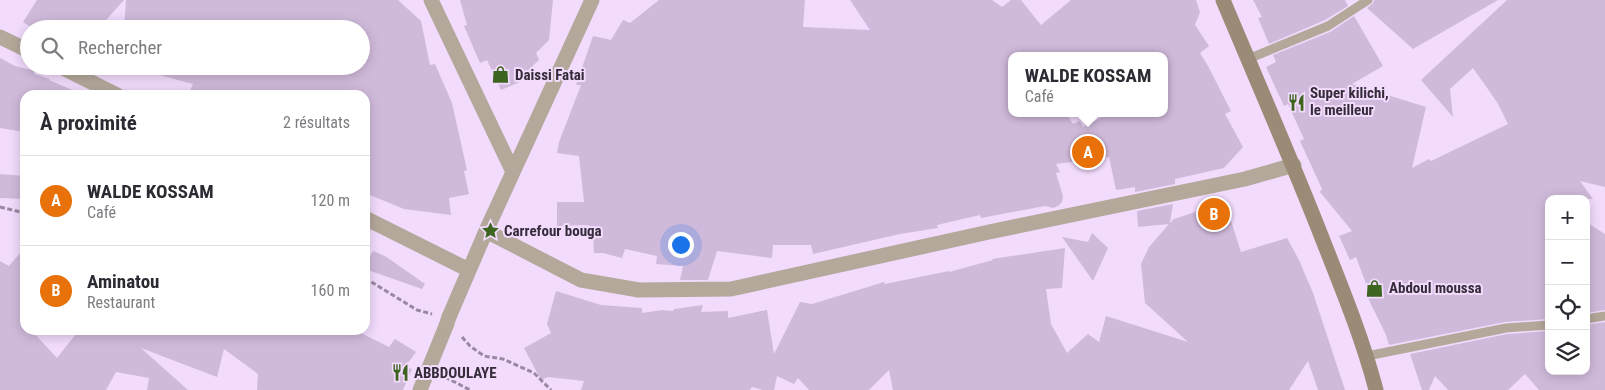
<!DOCTYPE html>
<html lang="fr">
<head>
<meta charset="utf-8">
<style>
  body { margin:0; font-family:"Roboto Condensed",sans-serif; background:#f7f7f7; color:#2b2b33 }
  .controls { position:absolute; right:15px; bottom:15px; display:grid; overflow:hidden; border-radius:10px; box-shadow:0 2px 12px #0003 }
  .controls button { width:45px; height:45px; display:grid; place-items:center; padding:0; border:0; border-bottom:1px solid #e1e1e2; background:#fff; color:#2b2b33; font:25px sans-serif }
  .you { position:absolute; left:680px; top:244px; width:18px; height:18px; margin:-12px; border:4px solid #fff; border-radius:50%; background:#1a73e8; box-shadow:0 0 0 8px #1a73e833 }
  .badge { display:grid; place-items:center; width:32px; height:32px; border-radius:50%; background:#2563eb; color:#fff; font-size:16px; font-weight:700 }
  .pin { position:absolute; translate:-50% -50%; border:2px solid #fff; box-shadow:0 1px 5px #0006 }
  .popup { position:absolute; left:1008px; top:52px; width:160px; height:65px; box-sizing:border-box; display:grid; place-content:center; border-radius:10px; background:#fff; filter:drop-shadow(0 1px 4px #0005); font-size:16px; white-space:nowrap; color:#7c7c81 }
  .popup b { font-size:19px; color:#2b2b33 }
  .popup::after { content:''; position:absolute; left:50%; top:100%; margin-left:-10px; border:10px solid transparent; border-top-color:#fff }
  .list { margin:0; padding:0; list-style:none }
  h2 { display:flex; justify-content:space-between; align-items:center; height:65px; margin:0; padding:0 20px; font-size:21px }
  h2 small { font-size:16px; font-weight:400; color:#7c7c81 }
  .list li { display:grid; grid-template-columns:32px 1fr auto; gap:15px; align-items:center; box-sizing:border-box; height:90px; padding:0 20px; border-top:1px solid #e1e1e2 }
  .list b { display:block; font-size:19px; white-space:nowrap }
  .list p { margin:0; font-size:16px; white-space:nowrap; color:#7c7c81 }
  .list em { font-size:16px; font-style:normal; color:#7c7c81 }
  .icon { flex:none; width:28px; height:28px; fill:none; stroke:currentColor; stroke-width:2; stroke-linecap:round; stroke-linejoin:round }
  .map { position:relative; flex:none; width:1605px; height:390px; overflow:hidden }
  .search { position:absolute; background:#fff; box-shadow:0 2px 12px #0003; left:20px; top:20px; width:350px; height:55px; display:flex; align-items:center; gap:12px; box-sizing:border-box; padding:0 18px; border-radius:28px; color:#7c7c81; font-size:19px }
  .panel { position:absolute; background:#fff; box-shadow:0 2px 12px #0003; left:20px; top:90px; width:350px; height:245px; border-radius:15px }
  .map>svg:first-child { display:block }
  .building { fill:#d0badb; fill-rule:evenodd }
  .lines { fill:none; stroke-linecap:round; stroke-linejoin:round }
  .path { stroke:#9a89a2; stroke-width:3; stroke-dasharray:5 2.5; stroke-linecap:butt }
  .lane { stroke:#b3a89a; stroke-width:9 }
  .street { stroke:#b3a89a; stroke-width:15 }
  .secondary { stroke:#9a8b76; stroke-width:15 }
  .street-bridge { stroke:#b3a89a; stroke-width:15 }
  .labels { text-anchor:middle; stroke-width:4; stroke-linejoin:round; paint-order:stroke }
  .poi-label { font-size:15px; font-weight:bold; fill:#352c39; stroke:#f2dbfd; text-anchor:start }
</style>
</head>
<body>
<div class="map">
<svg width="1605" height="390" viewBox="0 0 1605 390">
  <rect width="100%" height="100%" fill="#f2dbfd"/>
  <!-- building -->
  <path class="building" d="M37 0H124L98 29H34L23 22Z
    M126 0H398L421 21 430 65 435 64 452 103 467 170 464 171 469 194 449 198 451 215 404 209 365 193V95H188L193 84 148 72 149 66H361V29H225L211 25 209 29H195L173 23 146 25V29H124Z
    M460 0H553L549 40 536 53 539 60 526 72 529 78 501 90 487 60 480 63 464 26 467 25Z
    M659 0H805L803 27 870 30 850 0H992L1002 7 1011 0H1021L1041 25 1071 0H1196L1200 12 1195 25 1209 46 1200 53 1208 66 1231 111 1225 114 1243 147 1224 168 1175 179V184L1135 192V187L1116 190 1109 157 1056 164 1060 172 1056 173 1063 196 1062 202 1058 206 1053 208 1045 206 981 218 980 215 937 225 938 228 900 234 813 254 811 245H773L772 258 717 251 708 280H680L683 266 656 264 657 256 625 249 622 258 603 253H594L593 234 588 233 589 225 557 226V202H584L579 156 557 153 559 142 581 85H576L593 36 611 40 623 20 630 23ZM1012 56H1164V113H1110L1083 127 1080 121 1073 124 1066 113H1012Z
    M1253 0H1345L1348 6 1325 20 1269 44 1258 18 1262 17Z
    M1374 0H1498L1413 49 1367 8 1373 3Z
    M1507 0H1605V187L1580 181 1593 199H1549V319L1505 322 1389 345 1386 335 1368 298 1371 297 1356 257 1350 260 1339 236 1352 231 1320 192 1322 189 1300 141 1304 139 1288 104 1284 106 1266 67 1276 62 1273 55 1330 32 1354 16 1383 66 1352 84 1426 107 1412 168 1429 159 1431 161 1508 124 1497 102 1473 68 1450 89 1453 117 1421 80Z
    M0 58 15 66 35 71 34 74 50 79 49 80 84 95H25V132L0 128Z
    M0 174 25 176V199L0 198Z
    M1225 202 1241 252 1287 238 1299 260 1313 293 1345 390H1318L1308 361 1289 390H893L889 370 869 390H809L798 378 794 384 777 376 774 390H763L752 387 750 390H581L584 381 548 377 541 380 524 348 551 333 547 324 556 291 601 305 642 308V313L662 310 673 311 674 309 703 305 701 312 728 311V318L767 310 774 354 800 302 812 304 884 282 885 284 949 271V272L993 260 992 259 1065 248 1062 288 1046 289 1051 324 1067 353 1088 334 1099 342 1106 316 1188 342 1145 303 1141 264 1149 247 1169 224 1138 227 1137 211 1173 204 1170 223 1174 219Z
    M1586 222 1605 234V310L1586 313Z
    M1092 233 1108 248 1093 281 1062 237 1088 242Z
    M25 247V330H31L57 358 79 330H355L389 347 395 339 416 352 405 367 412 369 403 390H257L258 374 224 349 217 377 141 348 188 390H147L149 378 116 372 106 390H0V261L9 266Z
    M373 251 385 256 425 284 422 289 365 269V265Z
    M1605 322V390H1539L1525 374 1508 390H1448L1435 376 1429 390H1422L1410 354 1507 334 1549 331V371H1586V325Z"/>
  <g class="lines">
    <!-- path -->
    <path class="path" d="M0 207 25 213
      M365 278 417 310 432 314
      M462 337 470 346 484 356 503 359 534 373 551 390
      M445 377 470 390"/>
    <!-- lane -->
    <path class="lane" d="M1248 59 1328 26 1368 0
      M1586 319 1605 316
      M1367 356 1506 328 1549 325"/>
    <!-- street -->
    <path class="street" d="M431 0 513 172
      M0 37 29 51
      M59 66 117 95
      M365 218 469 270
      M486 231 581 280 639 290 731 289 989 232 1245 179 1294 165
      M449 317 486 231 592 0
      M420 390 446 326"/>
    <!-- secondary -->
    <path class="secondary" d="M1223 0C1257 81 1292 161 1324 243 1343 291 1363 340 1376 390"/>
    <!-- street-bridge -->
    <path class="street-bridge" d="M446 326 449 317"/>
  </g>
  <!-- icons -->
  <defs>
    <symbol id="shop-bare" viewBox="-9 -9 18 18"><path d="M-5-2.5h2.3a2.7 3.5 0 0 1 5.4 0H5L5.5 6h-11ZM-1.5-2.5h3a1.5 2.3 0 0 0-3 0Z" fill="#3d6520" stroke="#f2dbfd" stroke-width="2.5" paint-order="stroke"/></symbol>
    <symbol id="restaurant-bare" viewBox="-9 -9 18 18"><path d="M-5-6h1v4h1v-4h1v4h1v-4h1v5L-1.5 .5V6h-2V.5L-5-1ZM5-6V6H3V1.5H1.5Q1.5-4 5-6Z" fill="#3d6520" stroke="#f2dbfd" stroke-width="2.5" paint-order="stroke"/></symbol>
    <symbol id="sight-bare" viewBox="-9 -9 18 18"><path d="M0-6L1.8-2.2L6-1.7L2.9 1.2L3.7 5.4L0 3.3L-3.7 5.4L-2.9 1.2L-6-1.7L-1.8-2.2Z" fill="#3d6520" stroke="#f2dbfd" stroke-width="2.5" paint-order="stroke"/></symbol>
  </defs>
  <g fill-rule="evenodd">
    <use href="#shop-bare" x="488" y="62" width="25" height="25"/>
    <use href="#restaurant-bare" x="1284" y="90" width="25" height="25"/>
    <use href="#sight-bare" x="478" y="218" width="25" height="25"/>
    <use href="#shop-bare" x="1362" y="276" width="25" height="25"/>
    <use href="#restaurant-bare" x="388" y="360" width="25" height="25"/>
  </g>
  <g class="labels">
    <!-- poi labels -->
    <g class="poi-label">
      <text x="515" y="80">Daissi Fatai</text>
      <text x="1310" y="98">Super kilichi,<tspan x="1310" dy="17">le meilleur</tspan></text>
      <text x="504" y="236">Carrefour bouga</text>
      <text x="1389" y="293">Abdoul moussa</text>
      <text x="414" y="378">ABBDOULAYE</text>
    </g>
  </g>
</svg>
<div class="controls">
<button>+</button>
<button>−</button>
<button><svg class="icon" aria-label="locate" viewBox="0 0 24 24"><circle cx="12" cy="12" r="6"/><path d="M12 2v4M12 18v4M2 12h4M18 12h4"/></svg></button>
<button><svg class="icon" aria-label="layers" viewBox="0 0 24 24"><path d="M12 4l9 5-9 5-9-5zM3 14l9 5 9-5"/></svg></button>
</div>
<div class="you"></div>
<div class="pin badge" style="left:1088px;top:152px;background:#e8710a">A</div>
<div class="popup"><b>WALDE KOSSAM</b>Café</div>
<div class="pin badge" style="left:1214px;top:214px;background:#e8710a">B</div>
<div class="search"><svg class="icon" aria-label="search" viewBox="0 0 24 24"><circle cx="10" cy="10" r="6"/><path d="M15 15l6 6"/></svg>Rechercher</div>
<section class="panel">
<h2>À proximité<small>2 résultats</small></h2>
<ul class="list">
<li><span class="badge" style="background:#e8710a">A</span><div><b>WALDE KOSSAM</b><p>Café</p></div><em>120 m</em></li>
<li><span class="badge" style="background:#e8710a">B</span><div><b>Aminatou</b><p>Restaurant</p></div><em>160 m</em></li>
</ul>
</section>
</div>
</body>
</html>
